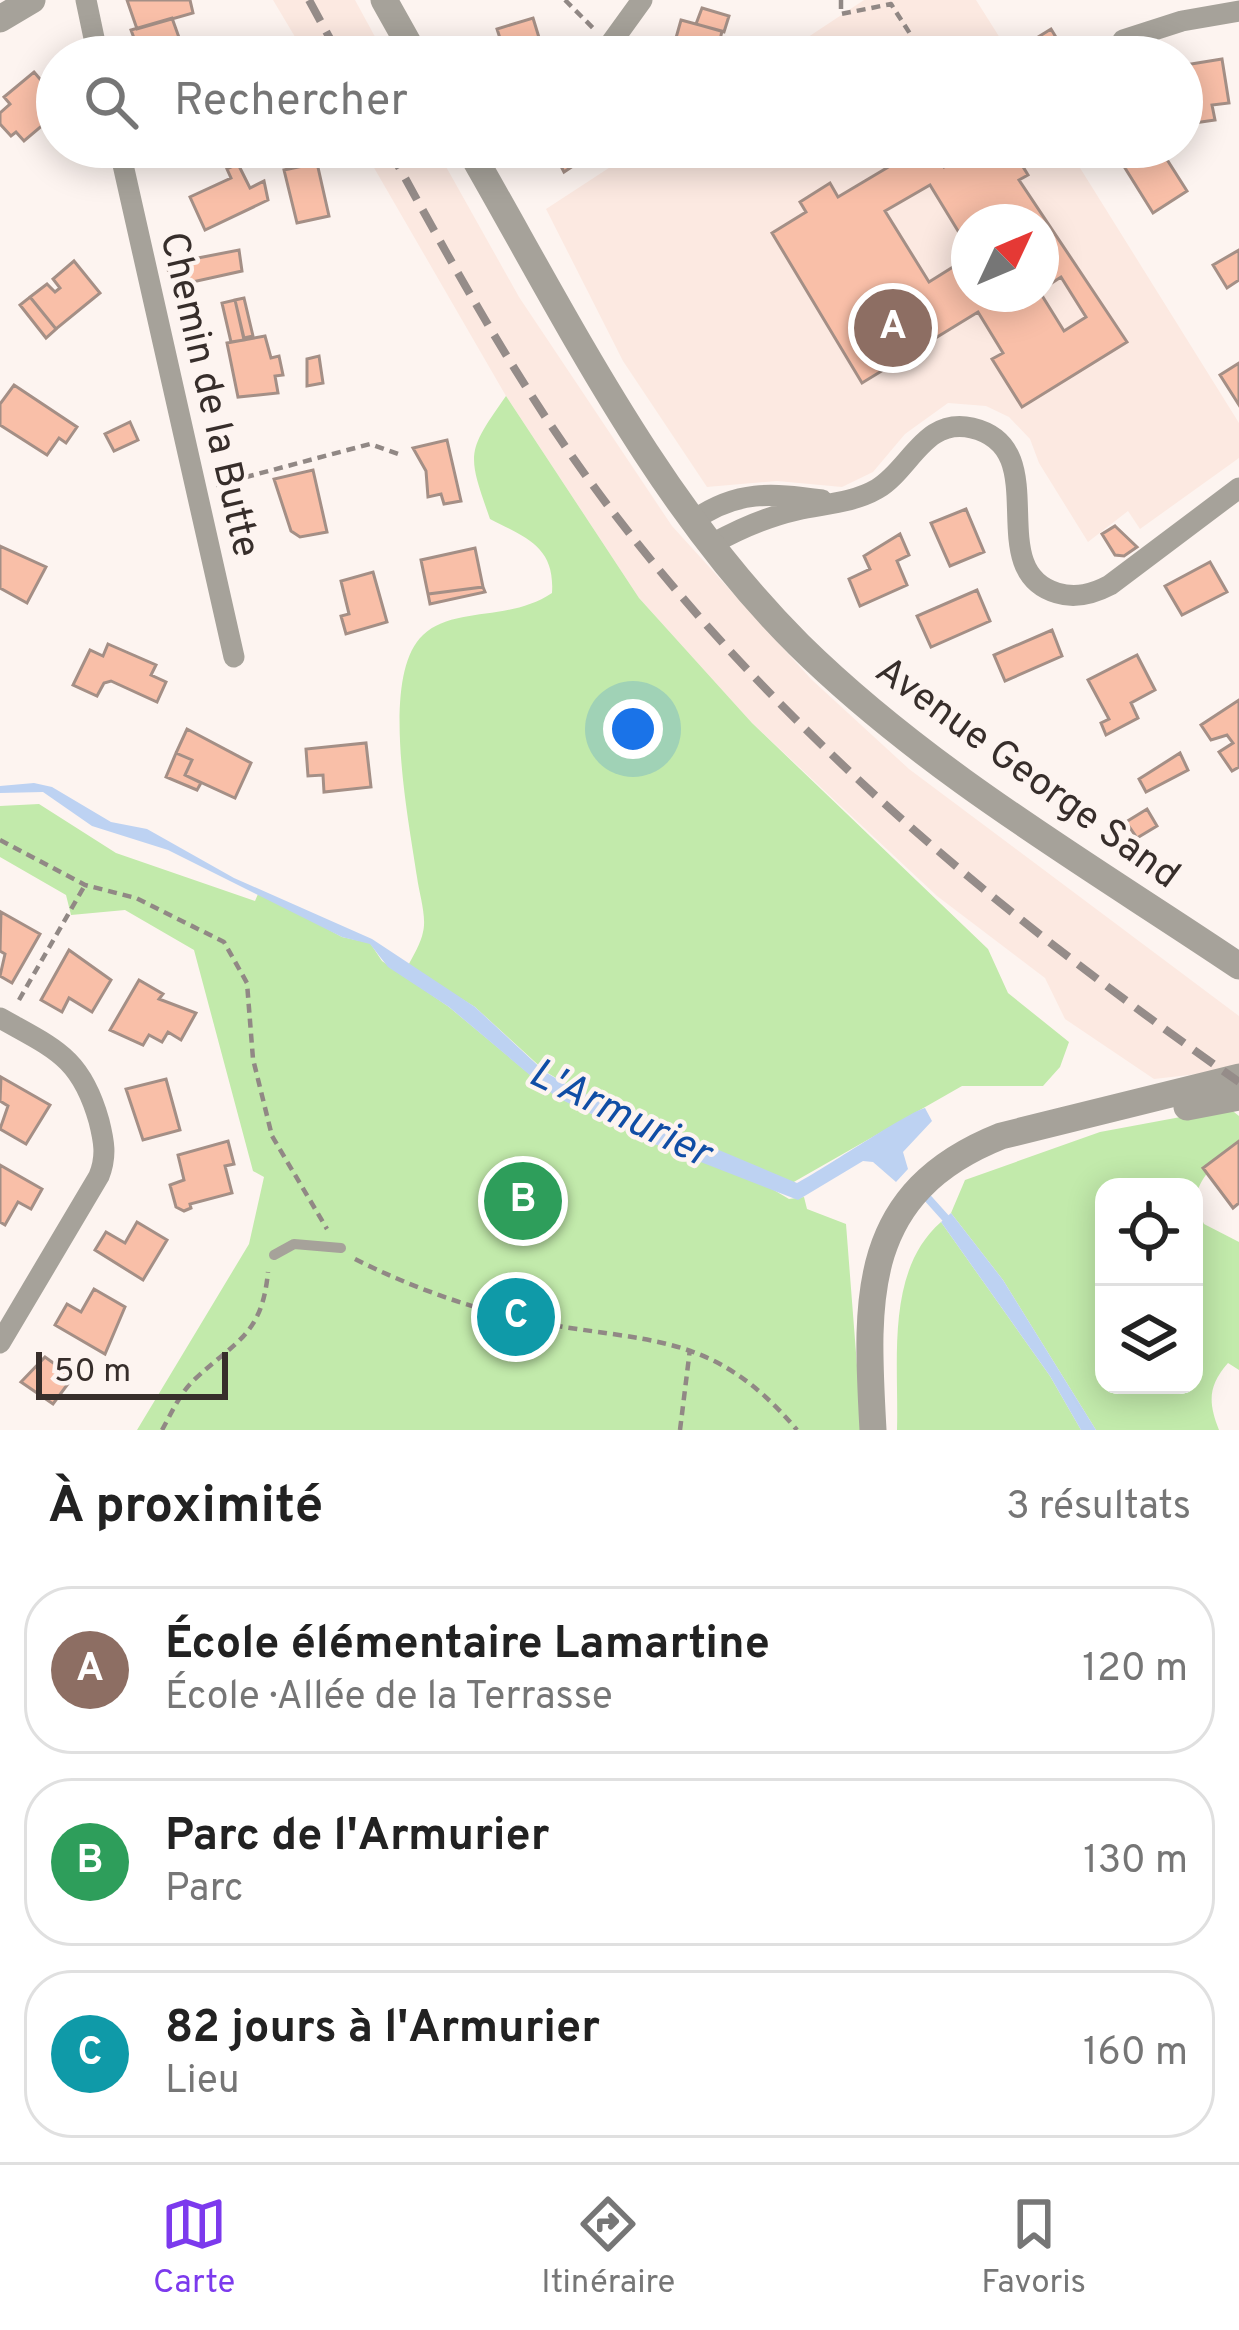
<!DOCTYPE html>
<html lang="fr">
<head>
<meta charset="utf-8">
<style>
  body { margin:0; font-family:Overpass,sans-serif; background:#f6f6f6; color:#222 }
  .controls { position:absolute; right:36px; bottom:36px; display:grid; overflow:hidden; border-radius:24px; box-shadow:0 6px 30px #0003 }
  .controls button { width:108px; height:108px; display:grid; place-items:center; padding:0; border:0; border-bottom:3px solid #e0e0e0; background:#fff; color:#222; font:60px sans-serif }
  .compass { position:absolute; left:951px; top:204px; width:108px; height:108px; border-radius:50%; background:#fff; box-shadow:0 6px 30px #0003; rotate:46deg }
  .scale { position:absolute; left:36px; bottom:30px; width:192px; box-sizing:border-box; padding-left:12px; border:6px solid #372e2b; border-top:0; font-size:33px; line-height:42px; white-space:nowrap; color:#372e2b; -webkit-text-stroke:9px #fdf4f0; paint-order:stroke }
  .you { position:absolute; left:633px; top:729px; width:42px; height:42px; margin:-30px; border:9px solid #fff; border-radius:50%; background:#1a73e8; box-shadow:0 0 0 18px #1a73e833 }
  .badge { display:grid; place-items:center; width:78px; height:78px; border-radius:50%; background:#7c3aed; color:#fff; font-size:39px; font-weight:700 }
  .pin { position:absolute; translate:-50% -50%; border:6px solid #fff; box-shadow:0 3px 12px #0006 }
  .list { margin:0; padding:0; list-style:none }
  h2 { display:flex; justify-content:space-between; align-items:center; height:156px; margin:0; padding:0 48px; font-size:51px }
  h2 small { font-size:39px; font-weight:400; color:#767676 }
  .list li { display:grid; grid-template-columns:78px 1fr auto; gap:36px; align-items:center; box-sizing:border-box; height:168px; margin:0 24px 24px; padding:0 24px; border:3px solid #e0e0e0; border-radius:48px }
  .list b { display:block; font-size:45px; white-space:nowrap }
  .list p { margin:0; font-size:39px; white-space:nowrap; color:#767676 }
  .list em { font-size:39px; font-style:normal; color:#767676 }
  .icon { flex:none; width:66px; height:66px; fill:none; stroke:currentColor; stroke-width:2; stroke-linecap:round; stroke-linejoin:round }
  .map { position:relative; flex:none; width:1239px; height:1430px; overflow:hidden }
  .search { position:absolute; background:#fff; box-shadow:0 6px 30px #0003; left:36px; right:36px; top:36px; height:132px; display:flex; align-items:center; gap:30px; box-sizing:border-box; padding:0 42px; border-radius:66px; color:#767676; font-size:45px }
  .sheet { height:732px; background:#fff }
  nav { display:flex; justify-content:space-around; align-items:center; box-sizing:border-box; height:168px; border-top:3px solid #e0e0e0; background:#fff; font-size:33px; color:#767676 }
  nav a { display:grid; justify-items:center; gap:6px }
  nav .on { color:#7c3aed }
  .map>svg:first-child { display:block }
  .built { fill:#fce9e1; fill-rule:evenodd }
  .green { fill:#c2eaab }
  .water { fill:#bdd2f2 }
  .lines { fill:none; stroke-linecap:round; stroke-linejoin:round }
  .stream { stroke:#bdd2f2; stroke-width:8 }
  .building { fill:#f9bfa8; stroke:#a48f86; stroke-width:3; fill-rule:evenodd }
  .path { stroke:#918885; stroke-width:4.5; stroke-dasharray:9 6; stroke-linecap:butt }
  .service { stroke:#a6a29a; stroke-width:10 }
  .minor { stroke:#a6a29a; stroke-width:21 }
  .tertiary { stroke:#a6a29a; stroke-width:27 }
  .rail { stroke:#958c89; stroke-width:8; stroke-dasharray:24 12; stroke-linecap:butt }
  .labels { text-anchor:middle; stroke-width:9; stroke-linejoin:round; paint-order:stroke }
  .street-label { font-size:39px; fill:#372e2b; stroke:#fdf4f0 }
  .water-label { font-size:42px; font-style:italic; fill:#104da5; stroke:#fdf4f0 }
</style>
</head>
<body>
<div class="map">
<svg width="1239" height="1430" viewBox="0 0 1239 1430">
  <rect width="100%" height="100%" fill="#fdf4f0"/>
  <!-- built -->
  <path class="built" d="M273 0H355L386 57H307Z
    M864 0H976L1012 57H778Z
    M362 147H435L519 297 672 526 811 679 909 769 1239 1016V1088L1215 1072 1154 1079 1065 1019 1045 978 937 896 752 723 639 598 506 396Z
    M641 147H1067L1239 423V458L1140 529 1128 511 1088 542 1039 463 1030 439 1009 417 986 406 948 403 905 434 873 472 842 487 777 481 707 487 623 361 546 209ZM969 222H1041V294H969Z"/>
  <!-- green -->
  <path class="green" d="M506 396 639 598 752 723 988 949 1008 993 1069 1042 1060 1067 1043 1086H962L792 1183 576 1090 546 1072 475 1007 408 966C413 956 421 943 423 932 427 917 419 893 417 877 409 821 379 676 423 635 454 606 509 622 552 593 555 547 527 538 490 519 467 453 466 453 506 396Z
    M39 804 116 853 255 901 258 894 271 898 342 937 370 943 382 961 449 1007 557 1097 652 1143 757 1180 789 1199 804 1197 807 1209 846 1224 862 1430H137L249 1244 264 1177 253 1171 194 950 125 910 71 915 66 895 0 857V806Z
    M1229 1108 1239 1116V1151C1214 1161 1203 1174 1194 1199V1187H1104V1385H1194V1203L1204 1224 1239 1242V1370L1228 1363C1208 1386 1208 1402 1219 1430H1096L1003 1280 951 1213 965 1180 1100 1132Z
    M941 1222 1050 1376 1081 1430H897C899 1361 885 1271 941 1222Z"/>
  <!-- water -->
  <path class="water" d="M34 783 52 787 111 822 147 829 234 878 372 939 475 1007 545 1072 576 1090 797 1183C822 1170 910 1111 925 1108L932 1121 903 1152 908 1169 896 1182 873 1162 863 1161 798 1200 652 1143 556 1097 449 1007 388 967 370 944 342 937 168 850 92 826 43 792 0 793V786Z
    M951 1213 1003 1280 1096 1430H1081L1050 1376 941 1222Z"/>
  <g class="lines">
    <!-- stream -->
    <path class="stream" d="M924 1194 950 1223"/>
  </g>
  <!-- building -->
  <path class="building" d="M127 0H190L193 13 137 29Z
    M702 8 729 16 724 32 696 24Z
    M172 18 186 57H141L131 30Z
    M533 18 545 57H506L497 29Z
    M681 20 722 31 716 57 672 52Z
    M1051 29 1068 57H1029L1022 47Z
    M1222 59 1229 103 1212 105 1215 120 1194 123 1185 65Z
    M34 72 57 99V113L24 141 16 132 11 136 0 124V113L10 104 4 97Z
    M551 147H601L564 172Z
    M922 147H932L944 167 978 147H1011L1028 175 1019 180 1127 342 1022 407 992 359 1003 353 978 312 862 383 772 233 806 212 800 202 830 183 838 197ZM930 185 969 249V222H1041V290L1061 277 1086 317 1064 331 1041 294H969V257L929 282 885 211Z
    M1159 147 1187 191 1153 213 1125 168Z
    M317 163 329 216 297 223 284 170Z
    M238 164 250 188 264 181 268 200 205 230 190 197 231 178 227 169Z
    M239 250 242 271 179 285 178 278 170 279 167 264Z
    M1239 250V280L1227 288 1213 265Z
    M74 261 100 293 56 329 30 297 47 284 55 292 60 288 53 279Z
    M30 297 56 329 46 338 20 305Z
    M244 298 253 336 244 338 235 300Z
    M235 300 244 340 231 342 222 303Z
    M265 336 271 358 279 356 283 375 275 376 278 393 238 397 227 343Z
    M319 356 323 383 307 386V359Z
    M1239 363V405L1220 375Z
    M14 385 77 427 66 443 59 438 47 455 0 425V404Z
    M130 422 138 440 114 451 105 434Z
    M447 440 461 501 444 504 441 494 428 497 426 471 413 448Z
    M313 470 327 532 300 537 291 531 274 479Z
    M966 509 984 552 950 566 931 523Z
    M1115 526 1137 547 1124 556 1115 555 1102 534Z
    M900 534 909 555 897 561 907 585 860 606 849 579 870 569 864 556Z
    M0 546 46 567 27 603 0 588Z
    M475 548 483 587 428 594 421 560Z
    M1210 562 1227 592 1182 615 1165 586Z
    M373 572 387 622 346 634 341 616 349 614 341 581Z
    M483 587 485 592 430 604 428 594Z
    M977 590 990 621 931 647 917 616Z
    M1052 630 1062 656 1005 681 994 655Z
    M108 644 156 665 151 675 166 682 157 702 111 681 104 683 97 696 73 685 90 650 103 656Z
    M1137 655 1155 690 1131 703 1138 718 1106 735 1101 723 1109 719 1088 680Z
    M1239 700V767L1232 771 1219 752 1233 743 1227 735 1211 740 1201 725Z
    M187 729 251 763 235 798 185 775 192 760 176 753Z
    M366 743 371 787 324 792 323 775 308 776 306 749Z
    M176 753 192 760 185 775 201 783 197 790 166 777Z
    M1180 753 1188 770 1146 792 1139 779Z
    M1147 809 1157 826 1137 838 1126 822Z
    M1 912 40 934 12 983 0 976 5 954 0 951Z
    M69 950 111 980 92 1012 69 998 62 1012 41 1000Z
    M139 980 163 994 159 999 196 1013 181 1040 168 1032 162 1042 149 1035 143 1045 110 1030Z
    M1 1077 50 1105 26 1144 0 1129 8 1106 0 1101Z
    M166 1079 180 1130 143 1140 126 1089Z
    M228 1141 234 1164 225 1166 232 1193 190 1204 191 1208 184 1211 176 1207 170 1185 184 1180 178 1155Z
    M1239 1141V1203L1233 1208 1203 1168Z
    M0 1165 42 1189 31 1209 18 1202 5 1225 0 1222Z
    M137 1222 167 1240 143 1280 95 1250 106 1232 125 1243Z
    M94 1289 125 1307 105 1354 55 1325 67 1304 81 1312Z
    M45 1357 73 1377 53 1404 21 1382Z"/>
  <g class="lines">
    <!-- path -->
    <path class="path" d="M565 0 595 30
      M841 0V14L891 4 925 57
      M216 485 370 444 401 455
      M0 840 85 885 136 898 224 942 247 983 253 1059 272 1136 327 1229
      M19 1000 85 885
      M355 1259C408 1286 472 1309 530 1321 647 1344 712 1329 797 1430
      M162 1430C171 1414 180 1393 194 1380 235 1341 262 1336 268 1272
      M680 1430 690 1349"/>
    <!-- service -->
    <path class="service" d="M274 1255 294 1244 341 1248"/>
    <!-- minor -->
    <path class="minor" d="M86 0 98 57
      M1123 40 1182 21 1239 11
      M611 43 642 0
      M119 147 234 657
      M694 520C737 490 771 493 822 500
      M712 544C739 529 766 517 797 510 823 504 853 503 877 489 911 469 924 417 972 428 1057 448 980 570 1057 593 1076 599 1093 594 1110 585L1239 488
      M0 1018C55 1049 81 1057 99 1121 104 1141 107 1156 99 1176L0 1343"/>
    <!-- tertiary -->
    <path class="tertiary" d="M384 0 416 57
      M0 19 32 0
      M468 147C567 319 657 504 799 645 928 772 1089 865 1239 966
      M1187 1107 1239 1097
      M873 1430C866 1301 858 1193 1001 1136L1239 1077"/>
    <!-- rail -->
    <path class="rail" d="M309 0 340 57
      M388 147C455 269 522 392 606 503 783 736 1001 915 1239 1082"/>
  </g>
  <g class="labels">
    <!-- street labels -->
    <g class="street-label">
      <text transform="translate(212 394) rotate(77)" y="14">Chemin de la Butte</text>
      <text transform="translate(1029 771) rotate(36)" y="14">Avenue George Sand</text>
    </g>
    <!-- water labels -->
    <g class="water-label">
      <text transform="translate(621 1111) rotate(26)" y="15">L'Armurier</text>
    </g>
  </g>
</svg>
<div class="controls">
<button><svg class="icon" aria-label="locate" viewBox="0 0 24 24"><circle cx="12" cy="12" r="6"/><path d="M12 2v4M12 18v4M2 12h4M18 12h4"/></svg></button>
<button><svg class="icon" aria-label="layers" viewBox="0 0 24 24"><path d="M12 4l9 5-9 5-9-5zM3 14l9 5 9-5"/></svg></button>
</div>
<svg class="compass" viewBox="-18 -18 36 36"><path d="M0-13l5 13h-10z" fill="#e53935"/><path d="M0 13l5-13h-10z" fill="#767676"/></svg>
<div class="scale">50 m</div>
<div class="you"></div>
<div class="pin badge" style="left:893px;top:328px;background:#8d6e63">A</div>
<div class="pin badge" style="left:523px;top:1201px;background:#2e9e5b">B</div>
<div class="pin badge" style="left:516px;top:1317px;background:#0f9aa8">C</div>
<div class="search"><svg class="icon" aria-label="search" viewBox="0 0 24 24"><circle cx="10" cy="10" r="6"/><path d="M15 15l6 6"/></svg>Rechercher</div>
</div>
<section class="sheet">
<h2>À proximité<small>3 résultats</small></h2>
<ul class="list">
<li><span class="badge" style="background:#8d6e63">A</span><div><b>École élémentaire Lamartine</b><p>École · Allée de la Terrasse</p></div><em>120 m</em></li>
<li><span class="badge" style="background:#2e9e5b">B</span><div><b>Parc de l'Armurier</b><p>Parc</p></div><em>130 m</em></li>
<li><span class="badge" style="background:#0f9aa8">C</span><div><b>82 jours à l'Armurier</b><p>Lieu</p></div><em>160 m</em></li>
</ul>
</section>
<nav>
<a class="on"><svg class="icon" aria-label="map" viewBox="0 0 24 24"><path d="M3 6l6-2 6 2 6-2v14l-6 2-6-2-6 2zM9 4v14M15 6v14"/></svg>Carte</a>
<a><svg class="icon" aria-label="directions" viewBox="0 0 24 24"><path d="M12 3l9 9-9 9-9-9zM9 14v-3h6M13 9l2 2-2 2"/></svg>Itinéraire</a>
<a><svg class="icon" aria-label="saved" viewBox="0 0 24 24"><path d="M7 4h10v16l-5-4-5 4z"/></svg>Favoris</a>
</nav>
</body>
</html>
